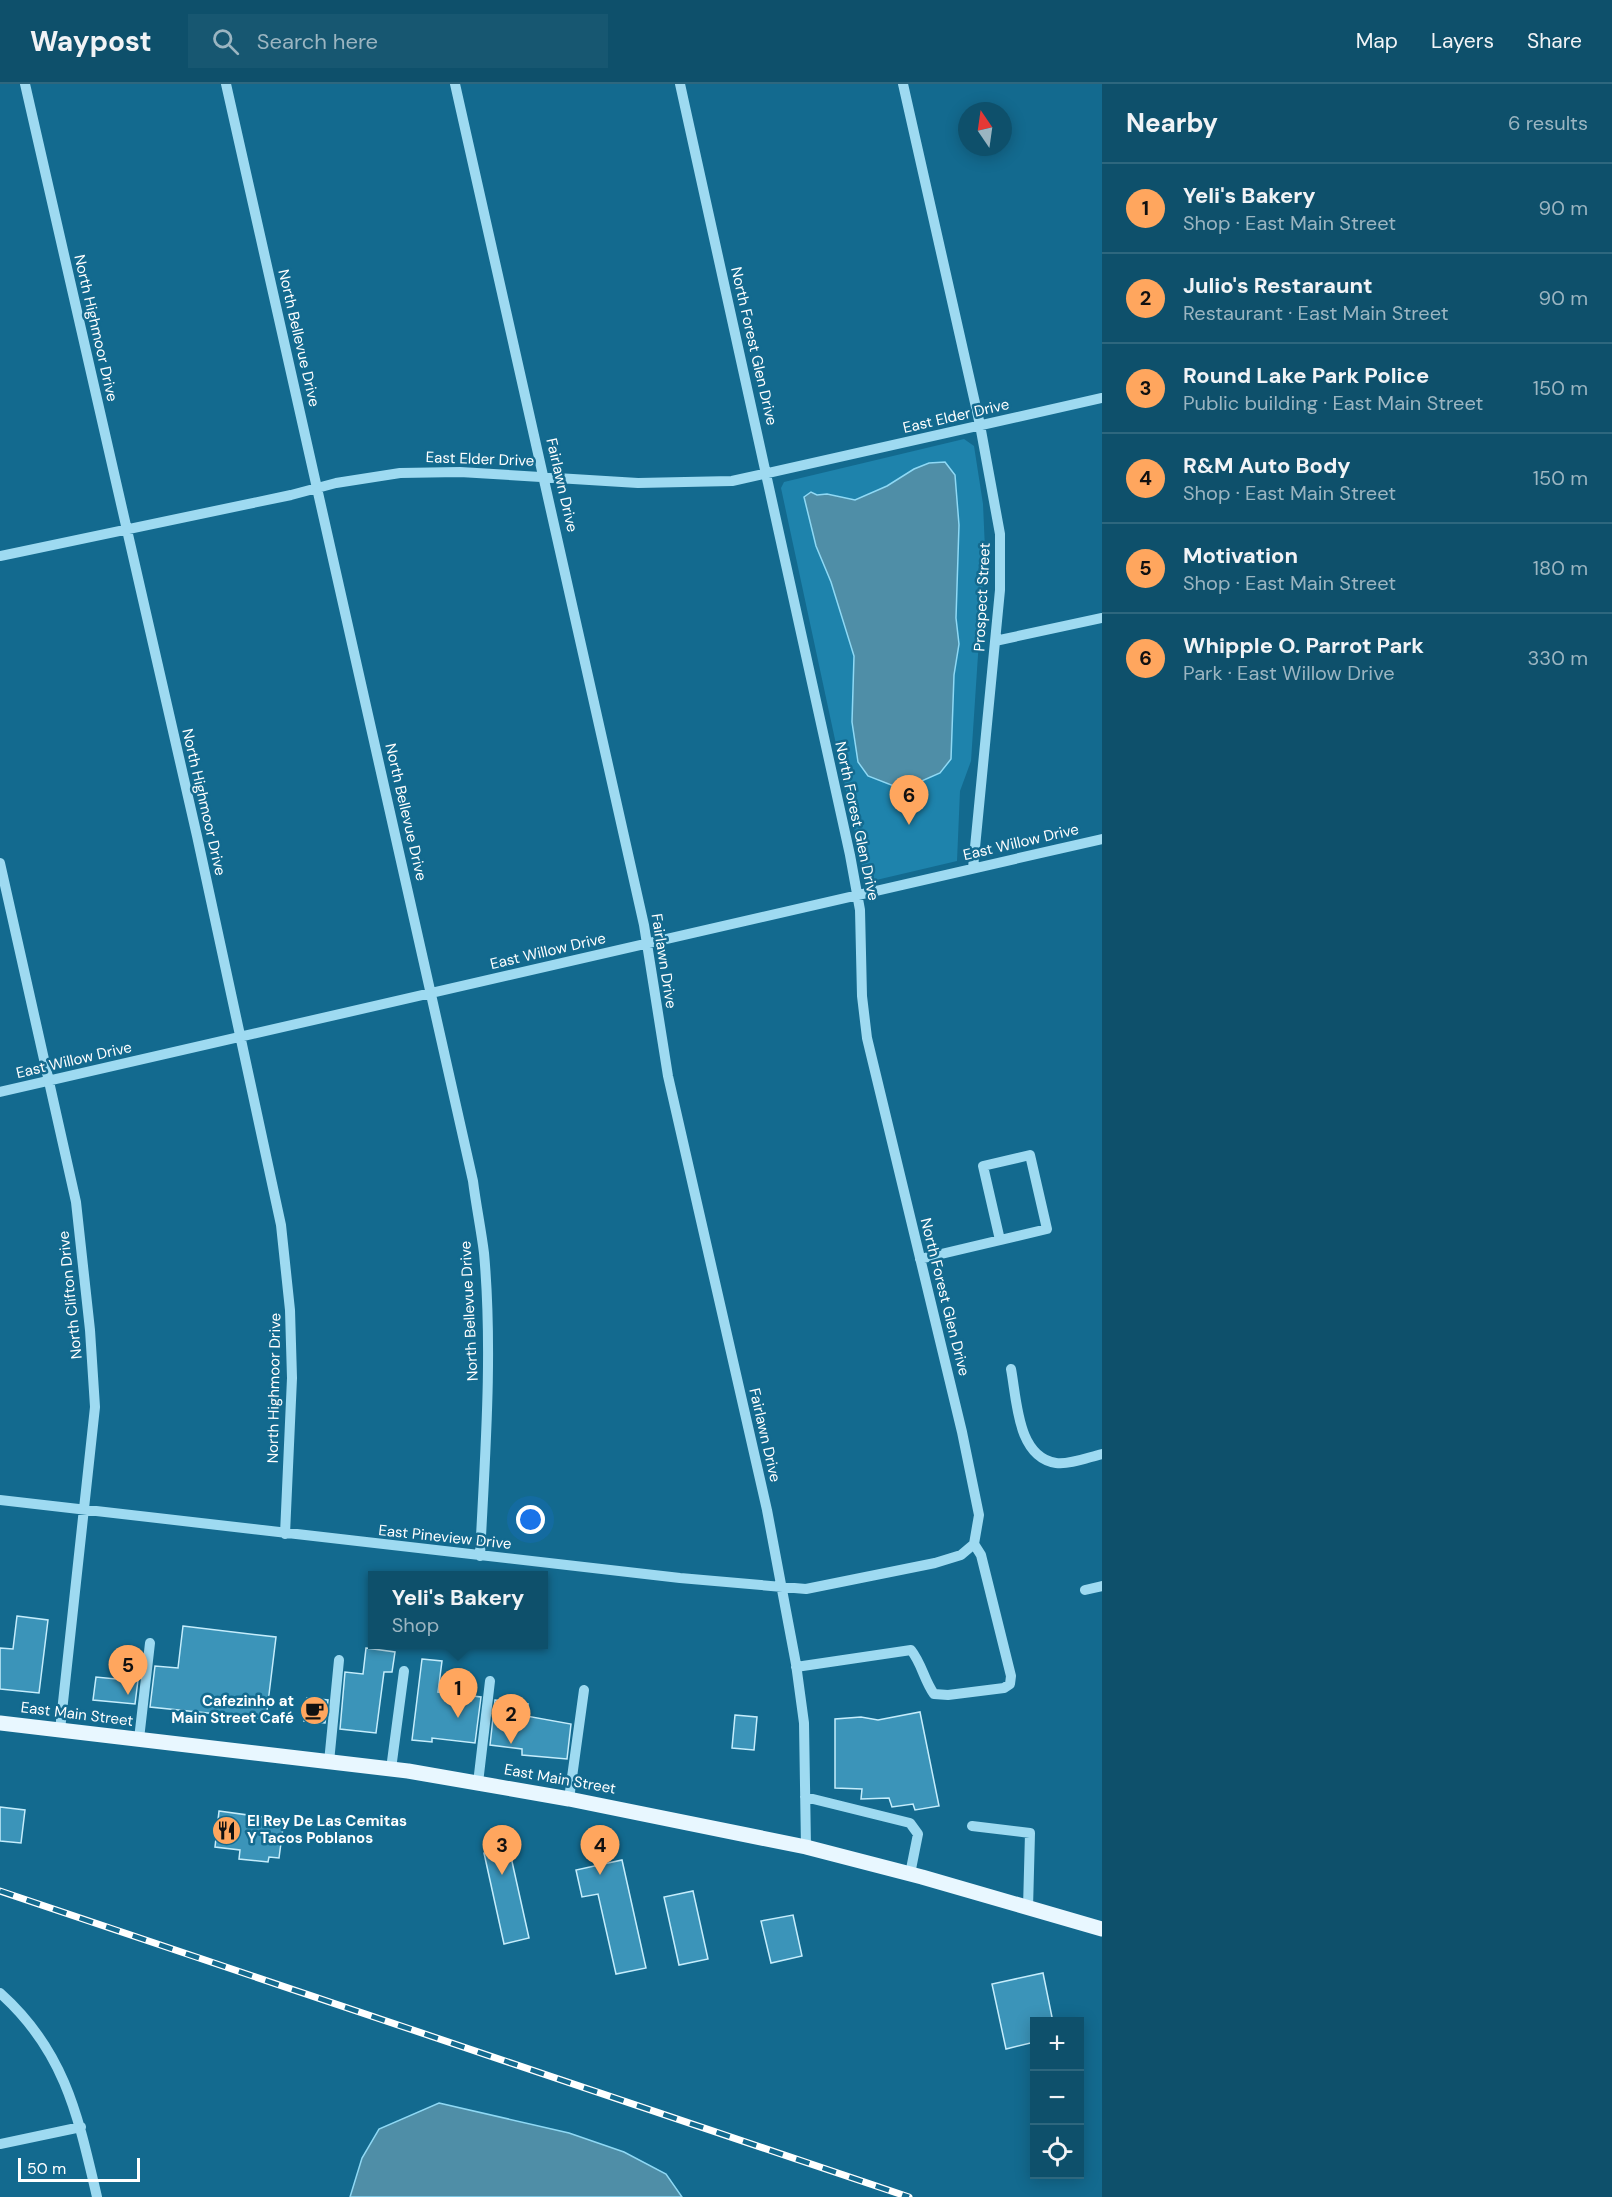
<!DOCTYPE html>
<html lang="en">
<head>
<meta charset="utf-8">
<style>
  body { margin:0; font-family:"DM Sans",sans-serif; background:#175771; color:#f1f3f6 }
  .controls { position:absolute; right:18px; bottom:18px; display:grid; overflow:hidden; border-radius:0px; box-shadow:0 3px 15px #0003 }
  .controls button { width:54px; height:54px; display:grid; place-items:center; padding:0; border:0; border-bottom:2px solid #2e677e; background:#0e506b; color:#f1f3f6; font:30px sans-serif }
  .compass { position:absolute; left:958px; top:18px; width:54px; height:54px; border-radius:50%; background:#0e506b; box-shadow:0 3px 15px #0003; rotate:347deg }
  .scale { position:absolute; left:18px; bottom:15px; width:122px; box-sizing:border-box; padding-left:6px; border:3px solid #fff; border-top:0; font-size:16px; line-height:21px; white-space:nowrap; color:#fff; -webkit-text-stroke:4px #136a8f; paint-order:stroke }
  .you { position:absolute; left:531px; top:1436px; width:21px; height:21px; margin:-15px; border:4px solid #fff; border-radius:50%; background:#1a73e8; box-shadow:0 0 0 9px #1a73e833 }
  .badge { display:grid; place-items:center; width:39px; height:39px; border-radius:50%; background:#ffa65e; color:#111; font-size:20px; font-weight:700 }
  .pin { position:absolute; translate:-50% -50px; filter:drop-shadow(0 2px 3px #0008) }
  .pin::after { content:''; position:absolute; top:32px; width:21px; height:18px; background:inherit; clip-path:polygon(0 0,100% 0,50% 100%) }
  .popup { position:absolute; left:368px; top:1487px; width:180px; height:78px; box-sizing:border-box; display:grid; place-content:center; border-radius:0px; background:#0e506b; filter:drop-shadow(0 2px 4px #0005); font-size:20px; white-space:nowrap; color:#9bb5c1 }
  .popup b { font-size:22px; color:#f1f3f6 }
  .popup::after { content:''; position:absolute; left:50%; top:100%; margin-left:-12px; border:12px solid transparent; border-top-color:#0e506b }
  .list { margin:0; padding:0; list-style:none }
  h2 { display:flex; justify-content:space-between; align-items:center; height:78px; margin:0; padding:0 24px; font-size:26px }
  h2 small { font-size:20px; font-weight:400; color:#9bb5c1 }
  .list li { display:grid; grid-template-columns:39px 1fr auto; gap:18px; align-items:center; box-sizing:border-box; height:90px; padding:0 24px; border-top:2px solid #2e677e }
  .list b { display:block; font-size:22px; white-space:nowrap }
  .list p { margin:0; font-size:20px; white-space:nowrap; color:#9bb5c1 }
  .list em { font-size:20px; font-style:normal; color:#9bb5c1 }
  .icon { flex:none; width:33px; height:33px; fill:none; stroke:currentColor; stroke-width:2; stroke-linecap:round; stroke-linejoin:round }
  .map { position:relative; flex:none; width:1102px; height:2113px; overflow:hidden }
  header { display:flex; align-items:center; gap:36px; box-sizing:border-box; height:84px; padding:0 30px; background:#0e506b; border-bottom:2px solid #2e677e }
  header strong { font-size:28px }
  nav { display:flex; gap:33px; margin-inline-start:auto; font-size:21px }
  .search { width:420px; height:54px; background:#175771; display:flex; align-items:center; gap:15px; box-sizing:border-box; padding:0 21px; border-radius:0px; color:#9bb5c1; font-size:22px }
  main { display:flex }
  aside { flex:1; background:#0e506b }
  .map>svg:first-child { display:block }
  .green { fill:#1e83ac }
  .water { fill:#4f8ea7; stroke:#8fd9f5; stroke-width:1.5 }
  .building { fill:#3b94b9; stroke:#c5edfc; stroke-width:1.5 }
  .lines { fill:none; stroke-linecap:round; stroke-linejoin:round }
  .minor { stroke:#9edaf1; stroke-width:10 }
  .major { stroke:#e8f7ff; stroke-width:15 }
  .rail-casing { stroke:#fff; stroke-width:7 }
  .rail { stroke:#136a8f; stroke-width:4.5; stroke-dasharray:14; stroke-linecap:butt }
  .labels { text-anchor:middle; stroke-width:5; stroke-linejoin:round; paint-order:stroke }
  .street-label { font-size:15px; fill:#fff; stroke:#136a8f }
  .poi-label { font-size:15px; font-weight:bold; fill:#fff; stroke:#136a8f; text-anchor:end }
</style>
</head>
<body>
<header>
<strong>Waypost</strong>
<div class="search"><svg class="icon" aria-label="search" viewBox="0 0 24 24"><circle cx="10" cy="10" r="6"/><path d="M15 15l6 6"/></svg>Search here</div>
<nav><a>Map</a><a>Layers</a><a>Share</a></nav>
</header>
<main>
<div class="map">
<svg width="1102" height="2113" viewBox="0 0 1102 2113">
  <rect width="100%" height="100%" fill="#136a8f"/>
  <!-- green -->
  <path class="green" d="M964 355 974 362 983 420 985 465 971 677 960 707 957 777 872 797 863 786 781 404 784 398Z"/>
  <!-- water -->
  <path class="water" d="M945 378 955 391 959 441 956 534 959 560 954 591 951 675 940 689 908 703 899 704 868 692 858 678 852 638 854 572 831 498 816 462 804 413 811 408 817 411 827 410 855 416 887 402 914 385 929 379Z
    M439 2019 569 2049 624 2068 666 2090 682 2113H350L362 2074 379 2045Z"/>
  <!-- building -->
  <path class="building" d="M17 1532 48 1536 39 1609 0 1605V1564L13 1565Z
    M183 1542 276 1553 266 1635 150 1623 155 1582 178 1584Z
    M366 1564 395 1568 392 1588H384L376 1649 340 1645 345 1588 363 1590Z
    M422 1575 442 1577 438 1608 481 1613 475 1659 432 1654V1658L412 1656Z
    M118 1577 140 1580 135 1620 93 1616 96 1593 116 1595Z
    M307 1614 328 1616 325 1639 304 1637Z
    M495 1616 528 1620 526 1632 571 1640 567 1675 522 1671V1665L490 1661Z
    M920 1628 939 1722 915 1726 913 1720 892 1723 889 1714 861 1715 862 1705 835 1704V1635L861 1633 878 1636Z
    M735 1631 757 1633 754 1666 732 1664Z
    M0 1723 25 1726 21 1759 0 1757Z
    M219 1727 284 1736 279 1774 269 1773 268 1778 239 1775 240 1766 215 1763Z
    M509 1764 529 1854 504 1860 484 1769Z
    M622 1776 646 1884 616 1890 598 1810 582 1813 576 1786Z
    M693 1807 708 1875 679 1881 664 1813Z
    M793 1831 802 1872 771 1879 761 1837Z
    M1043 1889 1053 1938H1035V1958L1006 1965 992 1900Z"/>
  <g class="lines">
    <!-- minor -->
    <path class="minor" d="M25 0 197 752 281 1141 290 1226 292 1294 285 1450
      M226 0 473 1097C476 1121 481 1145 484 1169 493 1269 485 1371 480 1472
      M455 0 644 841 668 992 767 1426 796 1580 804 1639 806 1763
      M903 0 980 341 1000 450V506L973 784
      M0 472 291 411 336 399 400 389 460 388 638 399 732 397 1102 314
      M995 557 1102 534
      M0 779 76 1118 90 1246 95 1323 60 1646
      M0 1008 1102 755
      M920 1175 1047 1145 1030 1071 983 1082 1000 1156
      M1011 1285C1017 1316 1017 1373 1056 1379 1069 1381 1089 1373 1102 1370
      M0 1416 680 1494 806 1505 935 1479 961 1471 974 1460 979 1431 962 1348 867 954 862 912 860 826 850 771 680 0
      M1085 1506 1102 1502
      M796 1583 911 1566C922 1580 924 1596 934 1610L948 1611 1004 1604 1010 1600 1011 1592 981 1471 974 1460
      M139 1655 150 1559
      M329 1678 339 1576
      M391 1685 404 1587
      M478 1699 490 1597
      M805 1713 910 1739 918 1750 910 1790
      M569 1715 584 1606
      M972 1742 1030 1749 1028 1824
      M0 1909C65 1967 78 2032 97 2113
      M0 2060 81 2043"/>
    <!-- major -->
    <path class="major" d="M0 1639 408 1687 569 1715 806 1763 922 1793 1102 1845"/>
    <defs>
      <path id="rail" d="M0 1807 909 2113"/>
    </defs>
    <!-- rail casing -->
    <use href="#rail" class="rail-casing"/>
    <!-- rail -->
    <use href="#rail" class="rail"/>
  </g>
  <!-- icons -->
  <defs>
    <symbol id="cafe-disc" viewBox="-11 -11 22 22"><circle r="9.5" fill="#ffa65e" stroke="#136a8f"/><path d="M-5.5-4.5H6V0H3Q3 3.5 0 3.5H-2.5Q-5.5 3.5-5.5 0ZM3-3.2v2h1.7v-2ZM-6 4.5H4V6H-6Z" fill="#111"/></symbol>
    <symbol id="restaurant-disc" viewBox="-11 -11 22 22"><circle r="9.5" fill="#ffa65e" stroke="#136a8f"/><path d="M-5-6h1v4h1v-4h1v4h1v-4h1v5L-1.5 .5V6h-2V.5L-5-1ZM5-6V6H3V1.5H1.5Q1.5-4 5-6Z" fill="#111"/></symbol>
  </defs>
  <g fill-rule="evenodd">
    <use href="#cafe-disc" x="298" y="1610" width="33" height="33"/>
    <use href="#restaurant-disc" x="210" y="1730" width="33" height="33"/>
  </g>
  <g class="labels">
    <!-- street labels -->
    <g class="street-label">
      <text transform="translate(96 244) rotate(77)" y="5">North Highmoor Drive</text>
      <text transform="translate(299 254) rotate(77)" y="5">North Bellevue Drive</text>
      <text transform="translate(754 262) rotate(77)" y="5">North Forest Glen Drive</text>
      <text transform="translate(956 332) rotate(-13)" y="5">East Elder Drive</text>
      <text transform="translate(480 375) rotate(2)" y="5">East Elder Drive</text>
      <text transform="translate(562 401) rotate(77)" y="5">Fairlawn Drive</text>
      <text transform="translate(982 513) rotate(-87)" y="5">Prospect Street</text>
      <text transform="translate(204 718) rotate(77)" y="5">North Highmoor Drive</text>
      <text transform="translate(406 728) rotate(77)" y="5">North Bellevue Drive</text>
      <text transform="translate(857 737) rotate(78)" y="5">North Forest Glen Drive</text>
      <text transform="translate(1021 758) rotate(-13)" y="5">East Willow Drive</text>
      <text transform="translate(548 867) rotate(-13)" y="5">East Willow Drive</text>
      <text transform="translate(664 877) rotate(81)" y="5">Fairlawn Drive</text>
      <text transform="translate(74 976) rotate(-13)" y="5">East Willow Drive</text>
      <text transform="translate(70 1211) rotate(-96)" y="5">North Clifton Drive</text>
      <text transform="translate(945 1213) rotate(76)" y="5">North Forest Glen Drive</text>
      <text transform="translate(469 1227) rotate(-93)" y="5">North Bellevue Drive</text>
      <text transform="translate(274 1304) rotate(-89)" y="5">North Highmoor Drive</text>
      <text transform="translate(765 1351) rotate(77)" y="5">Fairlawn Drive</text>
      <text transform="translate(445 1453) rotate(6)" y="5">East Pineview Drive</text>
      <text transform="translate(77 1630) rotate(7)" y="5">East Main Street</text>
      <text transform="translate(560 1695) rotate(10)" y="5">East Main Street</text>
    </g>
    <!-- poi labels -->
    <g class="poi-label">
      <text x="294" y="1622">Cafezinho at<tspan x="294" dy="17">Main Street Café</tspan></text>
      <text x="247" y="1742" text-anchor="start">El Rey De Las Cemitas<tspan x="247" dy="17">Y Tacos Poblanos</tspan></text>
    </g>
  </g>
</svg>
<div class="controls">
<button>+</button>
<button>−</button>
<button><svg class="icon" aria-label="locate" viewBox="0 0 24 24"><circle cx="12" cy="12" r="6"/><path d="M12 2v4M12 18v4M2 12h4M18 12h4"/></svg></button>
</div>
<svg class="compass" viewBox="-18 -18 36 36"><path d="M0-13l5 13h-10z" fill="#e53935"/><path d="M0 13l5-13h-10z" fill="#9bb5c1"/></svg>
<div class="scale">50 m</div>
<div class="you"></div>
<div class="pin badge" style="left:458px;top:1634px">1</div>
<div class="popup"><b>Yeli's Bakery</b>Shop</div>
<div class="pin badge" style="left:511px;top:1660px">2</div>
<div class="pin badge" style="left:502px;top:1791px">3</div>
<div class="pin badge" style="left:600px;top:1791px">4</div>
<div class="pin badge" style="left:128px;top:1611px">5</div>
<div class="pin badge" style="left:909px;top:741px">6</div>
</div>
<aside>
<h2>Nearby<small>6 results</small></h2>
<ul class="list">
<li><span class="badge">1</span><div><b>Yeli's Bakery</b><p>Shop · East Main Street</p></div><em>90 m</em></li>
<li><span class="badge">2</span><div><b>Julio's Restaraunt</b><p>Restaurant · East Main Street</p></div><em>90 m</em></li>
<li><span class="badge">3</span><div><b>Round Lake Park Police</b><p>Public building · East Main Street</p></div><em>150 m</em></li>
<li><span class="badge">4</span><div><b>R&amp;M Auto Body</b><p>Shop · East Main Street</p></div><em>150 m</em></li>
<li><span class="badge">5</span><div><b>Motivation</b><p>Shop · East Main Street</p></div><em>180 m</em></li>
<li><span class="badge">6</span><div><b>Whipple O. Parrot Park</b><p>Park · East Willow Drive</p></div><em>330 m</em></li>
</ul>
</aside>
</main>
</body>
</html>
